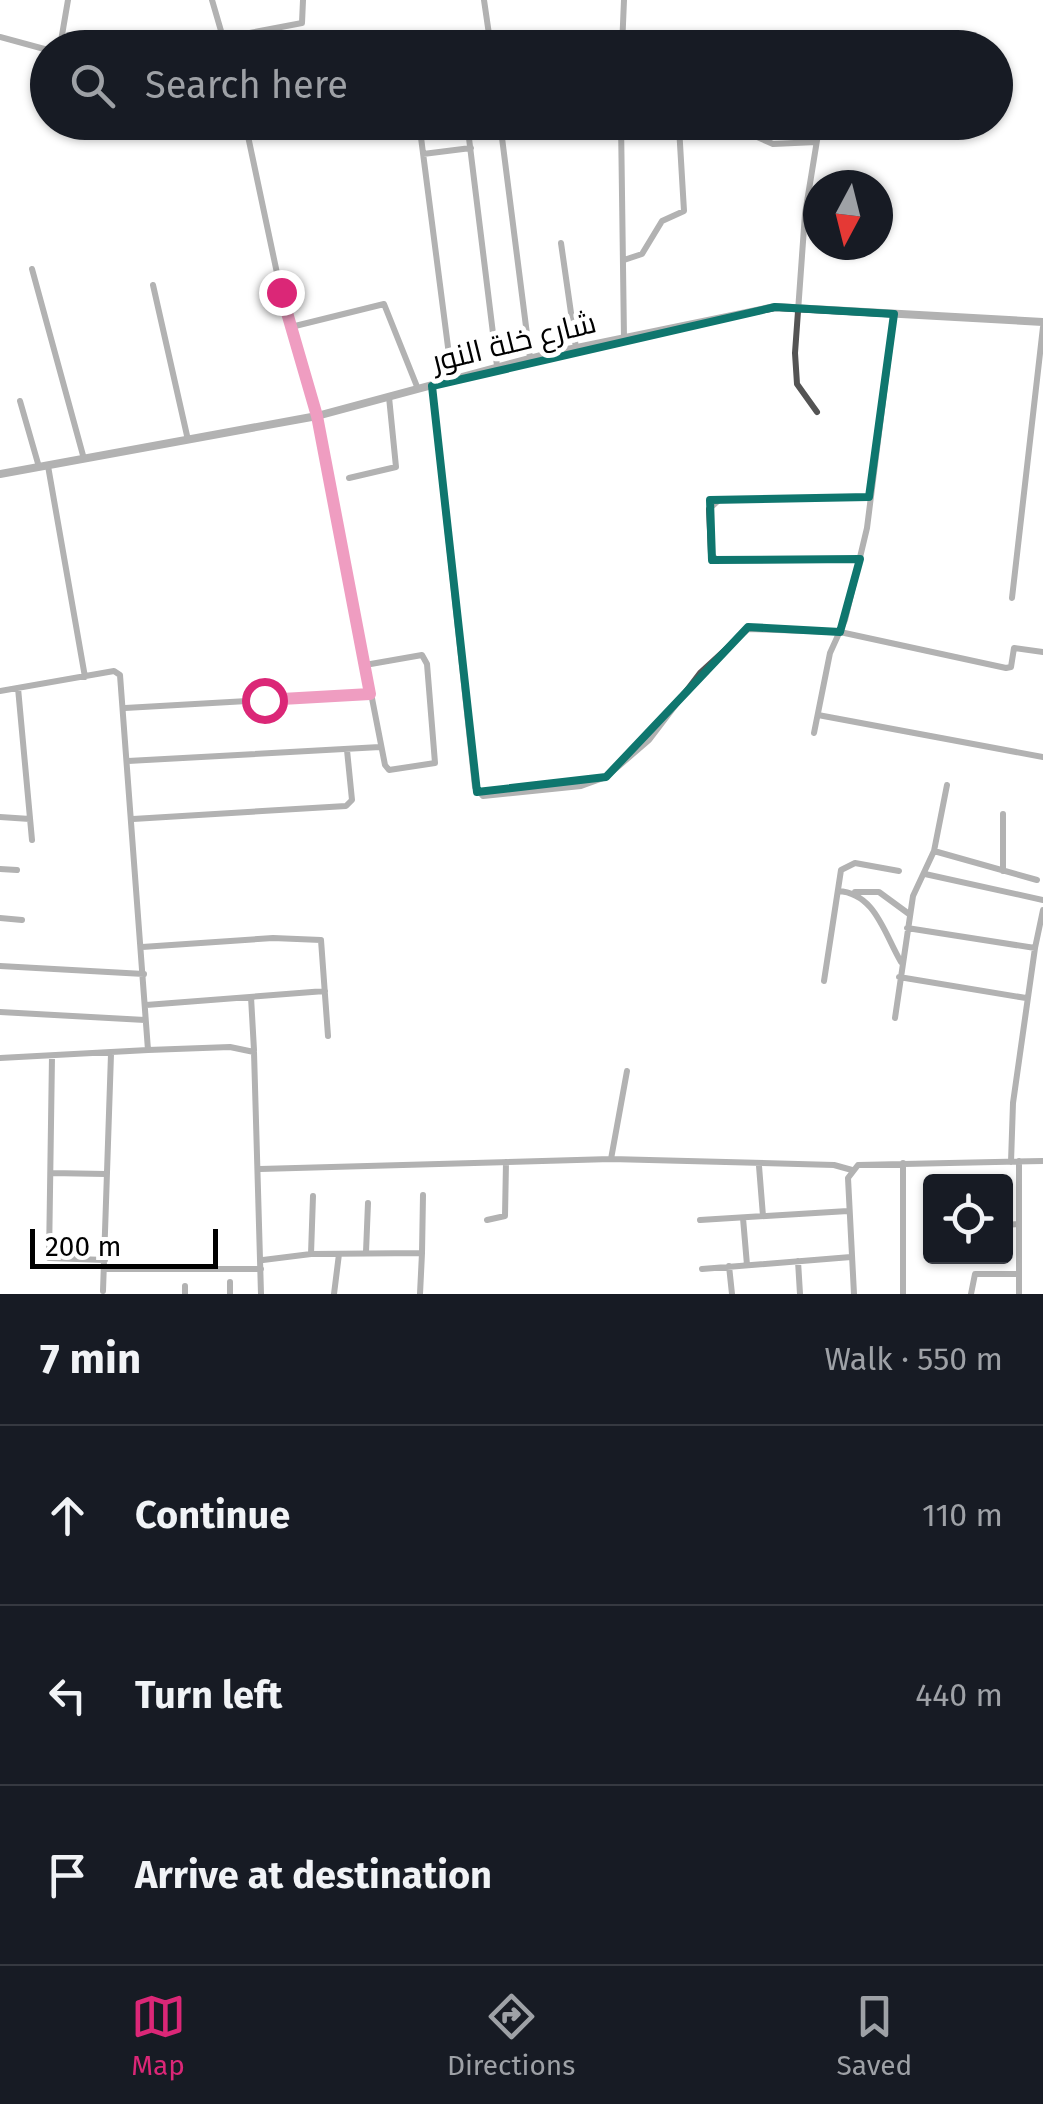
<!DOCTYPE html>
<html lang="en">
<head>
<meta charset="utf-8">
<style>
  body { margin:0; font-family:"Fira Sans",Cairo,sans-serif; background:#20242c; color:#f1f3f6 }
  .controls { position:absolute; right:30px; bottom:30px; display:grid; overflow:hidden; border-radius:10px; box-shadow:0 2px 8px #0004 }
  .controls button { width:90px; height:90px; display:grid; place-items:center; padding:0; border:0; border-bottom:2px solid #363941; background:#171b24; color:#f1f3f6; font:50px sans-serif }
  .compass { position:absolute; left:803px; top:170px; width:90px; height:90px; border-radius:50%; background:#171b24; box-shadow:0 2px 8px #0004; rotate:187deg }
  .scale { position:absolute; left:30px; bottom:25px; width:188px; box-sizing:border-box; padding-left:10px; border:5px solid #000; border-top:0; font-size:28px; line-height:35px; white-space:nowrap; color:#000; -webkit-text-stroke:8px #fff; paint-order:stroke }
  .stop { position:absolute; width:30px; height:30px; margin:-22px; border:8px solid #db2777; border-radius:50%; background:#fff }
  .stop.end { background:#db2777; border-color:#fff; box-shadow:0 2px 10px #0008 }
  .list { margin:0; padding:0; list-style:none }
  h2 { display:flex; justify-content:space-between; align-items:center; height:130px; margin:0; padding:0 40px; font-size:42px }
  h2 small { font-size:32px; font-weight:400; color:#9ea1a6 }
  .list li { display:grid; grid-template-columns:65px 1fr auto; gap:30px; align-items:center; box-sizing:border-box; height:180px; padding:0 40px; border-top:2px solid #363941 }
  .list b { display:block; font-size:38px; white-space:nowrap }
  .list em { font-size:32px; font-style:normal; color:#9ea1a6 }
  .icon { flex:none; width:55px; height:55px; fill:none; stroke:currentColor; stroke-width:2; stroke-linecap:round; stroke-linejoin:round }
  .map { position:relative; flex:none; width:1043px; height:1294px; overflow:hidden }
  .search { position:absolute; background:#171b24; box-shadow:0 2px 8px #0004; left:30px; right:30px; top:30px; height:110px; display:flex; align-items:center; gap:25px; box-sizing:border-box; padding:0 35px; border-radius:55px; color:#9ea1a6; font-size:38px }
  .sheet { height:670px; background:#171b24 }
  nav { display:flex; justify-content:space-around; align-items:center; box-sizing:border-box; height:140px; border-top:2px solid #363941; background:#171b24; font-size:28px; color:#9ea1a6 }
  nav a { display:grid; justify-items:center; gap:5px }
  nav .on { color:#db2777 }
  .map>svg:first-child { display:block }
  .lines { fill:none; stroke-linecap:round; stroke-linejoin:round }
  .minor { stroke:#545454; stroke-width:6 }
  .tertiary { stroke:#545454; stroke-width:8 }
  .route { stroke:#db2777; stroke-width:12 }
  .marked { fill:none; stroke:#0f766e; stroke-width:8; stroke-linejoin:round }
  .labels { text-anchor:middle; stroke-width:10; stroke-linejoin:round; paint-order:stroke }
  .street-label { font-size:30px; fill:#000; stroke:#fff }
</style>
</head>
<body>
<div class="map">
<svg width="1043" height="1294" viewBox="0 0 1043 1294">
  <rect width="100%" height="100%" fill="#fff"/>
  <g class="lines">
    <!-- minor -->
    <path class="minor" d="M212 0 226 48
      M484 0 491 48
      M0 37 48 50
      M223 38 302 23 303 0
      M55 48 61 41 68 0
      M622 48 624 0
      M245 122 281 292 317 416 385 765 389 770 435 763 427 664 422 655 365 665
      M419 122 452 378
      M467 122 497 366
      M500 122 530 358
      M621 122 624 338
      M621 136 660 134 685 125H730L773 144 816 142
      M423 154 471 148
      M561 243 576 348
      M624 260 642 254 662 221 684 211 679 127
      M32 269 84 459
      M153 285 188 440
      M291 327 384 304 418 389
      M432 386 475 787 483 796 581 786 606 777 649 740 700 673 748 629 840 632 1006 668 1011 667 1014 648 1043 652
      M20 401 39 467
      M817 412 797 384 795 353 805 214 820 122
      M48 466 85 677
      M349 478 396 467 389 397
      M860 559 717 560 711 554 709 509 719 500 869 497
      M1012 598 1043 327
      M18 688 32 840
      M0 691 114 671 120 675 148 1050 230 1047 254 1052 261 1294
      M125 708 370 694
      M818 715 1043 757
      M814 733 830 653 845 620 867 528 894 314
      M128 761 380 747
      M1003 814V871
      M0 817 30 819
      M133 819 346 806 352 800 347 750
      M934 851 1037 880
      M0 869 17 870
      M925 874 1043 900
      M838 891C875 893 884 933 901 962
      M855 892H879L909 914
      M0 918 22 920
      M907 928 1035 948 1013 1103 1011 1162
      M142 947 273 938 321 940 328 1036
      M1035 948 1043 910
      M0 966 144 974
      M899 977 1026 998
      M824 981 841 870 855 863 899 871
      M251 997 254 1050
      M146 1005 325 991
      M0 1012 145 1020
      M895 1018 913 896 934 851 947 785
      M52 1056 49 1258 105 1260
      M0 1058 148 1050
      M611 1159 627 1071
      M903 1163V1294
      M759 1166 763 1216
      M260 1169 611 1159 834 1165 852 1170
      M51 1173 106 1174
      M743 1218 747 1265
      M487 1220 505 1216 506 1162
      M700 1220 848 1211
      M1006 1225 1019 1224
      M366 1252 368 1203
      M311 1254 313 1196
      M263 1260 311 1254 422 1253 423 1195
      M798 1261 800 1294
      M729 1266 732 1294
      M104 1269H261
      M702 1269 851 1257
      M185 1286V1294
      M103 1291 111 1054
      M230 1294V1282
      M334 1294 339 1254
      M420 1294 422 1253
      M854 1294 848 1178 858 1165 1043 1161
      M971 1294 975 1274H1019
      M1019 1294V1161"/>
    <!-- tertiary -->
    <path class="tertiary" d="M0 474 317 416 548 354 775 307 1043 322"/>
  </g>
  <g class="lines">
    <!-- route -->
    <path class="route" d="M264 700 370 694 317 416 281 292"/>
  </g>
  <!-- marked area -->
  <path d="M0 0H1043V1294H0ZM775 307 894 314 869 497 710 500 712 560 860 559 840 632 748 627 606 777 477 792 432 386Z" fill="#fff" fill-opacity=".55" fill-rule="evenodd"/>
  <path class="marked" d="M775 307 894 314 869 497 710 500 712 560 860 559 840 632 748 627 606 777 477 792 432 386Z"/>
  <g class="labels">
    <!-- street labels -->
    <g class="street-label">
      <text transform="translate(514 342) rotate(-14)" y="10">شارع خلة النور</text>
    </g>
  </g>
</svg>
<div class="controls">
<button><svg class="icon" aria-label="locate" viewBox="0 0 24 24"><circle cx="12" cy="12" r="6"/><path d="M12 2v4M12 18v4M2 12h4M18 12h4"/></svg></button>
</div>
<svg class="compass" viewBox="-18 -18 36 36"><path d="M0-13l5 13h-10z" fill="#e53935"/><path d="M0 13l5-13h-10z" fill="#9ea1a6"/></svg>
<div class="scale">200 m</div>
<div class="stop" style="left:264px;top:700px"></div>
<div class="stop end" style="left:281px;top:292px"></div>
<div class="search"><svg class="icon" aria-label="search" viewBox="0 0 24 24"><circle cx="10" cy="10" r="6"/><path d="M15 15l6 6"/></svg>Search here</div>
</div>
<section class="sheet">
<h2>7 min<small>Walk · 550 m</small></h2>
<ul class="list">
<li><svg class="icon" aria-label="ahead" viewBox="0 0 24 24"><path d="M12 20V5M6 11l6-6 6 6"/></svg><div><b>Continue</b></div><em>110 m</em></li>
<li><svg class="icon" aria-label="left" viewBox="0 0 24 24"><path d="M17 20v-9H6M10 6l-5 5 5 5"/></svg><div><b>Turn left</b></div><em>440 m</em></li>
<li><svg class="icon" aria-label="arrive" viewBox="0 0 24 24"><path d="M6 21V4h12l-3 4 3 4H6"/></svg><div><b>Arrive at destination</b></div></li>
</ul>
</section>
<nav>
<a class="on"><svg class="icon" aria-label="map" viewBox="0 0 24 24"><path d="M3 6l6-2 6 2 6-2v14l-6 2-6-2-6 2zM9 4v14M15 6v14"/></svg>Map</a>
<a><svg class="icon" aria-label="directions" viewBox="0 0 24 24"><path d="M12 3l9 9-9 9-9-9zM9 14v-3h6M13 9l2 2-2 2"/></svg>Directions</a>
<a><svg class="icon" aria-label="saved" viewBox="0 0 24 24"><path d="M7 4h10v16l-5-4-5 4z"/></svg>Saved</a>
</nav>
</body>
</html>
